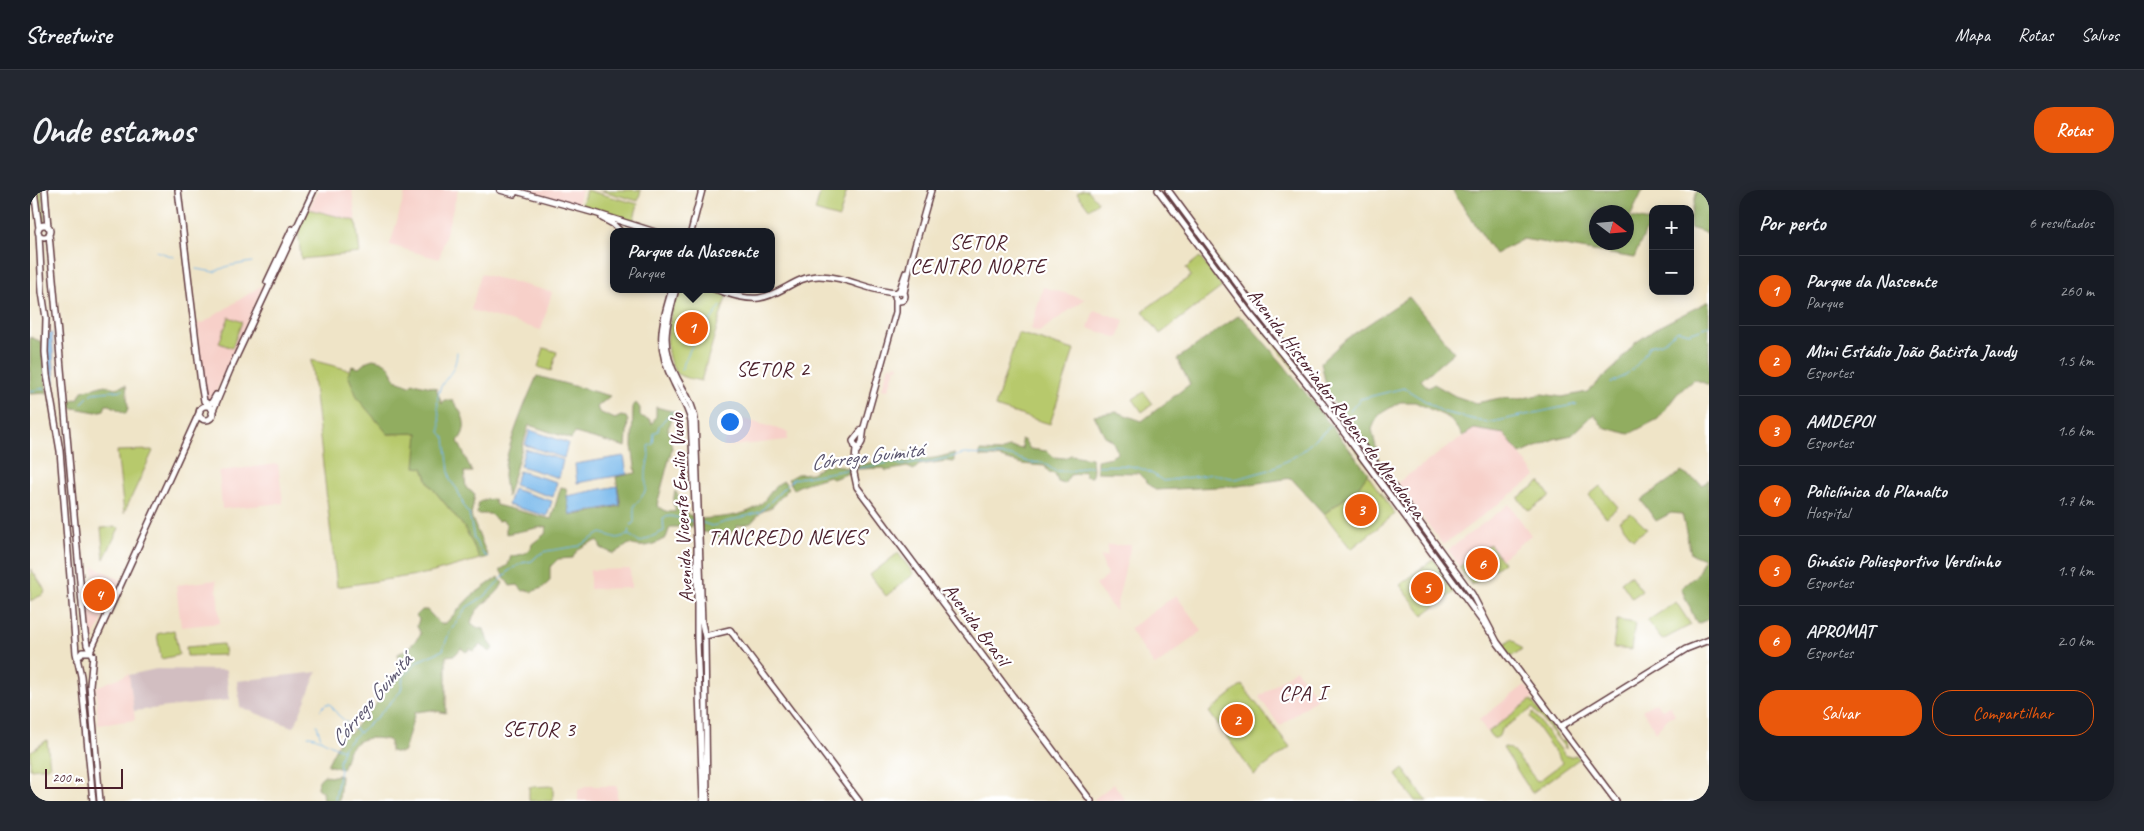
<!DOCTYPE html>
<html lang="pt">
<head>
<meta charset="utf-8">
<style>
  body { margin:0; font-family:Caveat,sans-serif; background:#242831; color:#f1f3f6 }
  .controls { position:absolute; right:15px; top:15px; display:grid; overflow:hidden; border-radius:10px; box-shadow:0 2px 12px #0003 }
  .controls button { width:45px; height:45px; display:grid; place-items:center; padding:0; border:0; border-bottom:1px solid #363941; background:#171b24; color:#f1f3f6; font:25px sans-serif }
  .compass { position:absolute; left:1559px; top:15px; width:45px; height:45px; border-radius:50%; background:#171b24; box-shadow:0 2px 12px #0003; rotate:106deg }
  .scale { position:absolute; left:15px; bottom:12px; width:78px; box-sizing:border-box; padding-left:5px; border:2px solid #4a1f2b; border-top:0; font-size:14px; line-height:18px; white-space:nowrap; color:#4a1f2b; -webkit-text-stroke:4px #fff; paint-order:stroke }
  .you { position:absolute; left:699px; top:231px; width:18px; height:18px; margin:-12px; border:4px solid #fff; border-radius:50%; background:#1a73e8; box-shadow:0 0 0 8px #1a73e833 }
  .badge { display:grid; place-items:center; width:32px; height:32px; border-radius:50%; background:#ea580c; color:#fff; font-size:16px; font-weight:700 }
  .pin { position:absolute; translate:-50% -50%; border:2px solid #fff; box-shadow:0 1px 5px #0006 }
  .popup { position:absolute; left:580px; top:38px; width:165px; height:65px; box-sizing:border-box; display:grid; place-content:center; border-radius:10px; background:#171b24; filter:drop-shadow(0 1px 4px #0005); font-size:16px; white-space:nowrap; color:#9ea1a6 }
  .popup b { font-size:19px; color:#f1f3f6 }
  .popup::after { content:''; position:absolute; left:50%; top:100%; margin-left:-10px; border:10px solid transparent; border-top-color:#171b24 }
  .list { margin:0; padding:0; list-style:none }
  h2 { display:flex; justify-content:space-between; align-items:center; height:65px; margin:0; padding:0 20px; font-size:21px }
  h2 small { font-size:16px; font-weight:400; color:#9ea1a6 }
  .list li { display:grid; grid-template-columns:32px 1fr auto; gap:15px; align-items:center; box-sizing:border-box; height:70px; padding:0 20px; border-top:1px solid #363941 }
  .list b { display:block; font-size:19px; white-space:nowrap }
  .list p { margin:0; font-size:16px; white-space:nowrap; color:#9ea1a6 }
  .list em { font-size:16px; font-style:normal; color:#9ea1a6 }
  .actions { display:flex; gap:10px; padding:15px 20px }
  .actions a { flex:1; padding:11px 0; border:1px solid #ea580c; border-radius:20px; text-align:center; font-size:18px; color:#ea580c }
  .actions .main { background:#ea580c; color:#fff }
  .map { position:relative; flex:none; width:1679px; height:611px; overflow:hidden; border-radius:20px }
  header { display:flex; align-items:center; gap:30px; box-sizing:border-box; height:70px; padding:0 25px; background:#171b24; border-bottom:1px solid #363941 }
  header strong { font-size:24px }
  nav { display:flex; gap:28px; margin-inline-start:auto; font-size:18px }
  .intro { display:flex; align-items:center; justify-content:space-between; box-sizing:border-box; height:120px; padding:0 30px }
  h1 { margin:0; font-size:35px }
  .button { padding:12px 22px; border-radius:20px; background:#ea580c; color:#fff; font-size:18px; font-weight:700 }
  main { display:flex; gap:30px; padding:0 30px }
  aside { flex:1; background:#171b24; border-radius:20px; box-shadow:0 2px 12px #0003 }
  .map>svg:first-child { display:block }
  .built { fill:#f7d0c9 }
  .industrial { fill:#d2bec1 }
  .green { fill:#b7c96c; stroke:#80744c }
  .forest { fill:#91ad60; stroke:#6e6646; fill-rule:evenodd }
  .water { fill:#76b7eb; stroke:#606b8b }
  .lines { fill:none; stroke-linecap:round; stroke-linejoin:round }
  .stream { stroke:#76b7eb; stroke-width:1 }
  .major-casing { stroke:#633d42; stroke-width:8 }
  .major { stroke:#fff; stroke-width:5 }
  .labels { text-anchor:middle; stroke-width:4.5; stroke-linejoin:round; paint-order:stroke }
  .street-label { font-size:20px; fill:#4a1f2b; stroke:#fff }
  .neighbourhood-label { font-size:21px; letter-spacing:1px; fill:#4a1f2b; stroke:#fff }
  .water-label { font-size:21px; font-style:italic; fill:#59546e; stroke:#fff }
</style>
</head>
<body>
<header>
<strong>Streetwise</strong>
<nav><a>Mapa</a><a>Rotas</a><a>Salvos</a></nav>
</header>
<div class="intro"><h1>Onde estamos</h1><a class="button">Rotas</a></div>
<main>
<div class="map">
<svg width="1679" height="611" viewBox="0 0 1679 611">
  <rect width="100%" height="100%" fill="#fff"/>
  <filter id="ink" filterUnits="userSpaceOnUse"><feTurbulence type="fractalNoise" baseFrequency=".02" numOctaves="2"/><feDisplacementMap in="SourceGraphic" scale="10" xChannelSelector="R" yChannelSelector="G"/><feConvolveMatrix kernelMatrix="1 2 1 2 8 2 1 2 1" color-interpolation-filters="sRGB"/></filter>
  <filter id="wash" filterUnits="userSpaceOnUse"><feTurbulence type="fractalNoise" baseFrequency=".0096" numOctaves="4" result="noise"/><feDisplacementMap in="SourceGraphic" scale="20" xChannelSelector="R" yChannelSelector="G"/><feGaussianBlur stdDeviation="1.12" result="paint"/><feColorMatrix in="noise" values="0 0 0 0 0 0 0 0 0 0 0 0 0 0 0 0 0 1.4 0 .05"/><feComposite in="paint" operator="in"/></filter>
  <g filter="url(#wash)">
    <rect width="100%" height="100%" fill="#efe4c7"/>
    <!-- built -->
    <path class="built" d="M288 0H322L326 31 279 19Z
      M376 0H428L409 69 360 55Z
      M494 0H552L548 14Z
      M451 84 522 102 511 140 441 120Z
      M234 94 183 209 178 212 175 208 167 134 173 133Z
      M1013 97 1055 109 1009 142 1001 139Z
      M1064 120 1094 130 1088 148 1058 138Z
      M865 174 869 175 868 178H865L858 200 852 199 859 175 864 177Z
      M703 226 758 242 757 250 693 257 701 227Z
      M1443 239 1475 244 1506 286 1413 355 1367 293Z
      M248 274 253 313 192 319 189 281Z
      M1479 314 1501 345 1471 369 1460 354 1430 376 1418 360Z
      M1078 355H1101L1085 421 1065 395 1077 386 1071 368 1072 366H1077Z
      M63 376 91 390 62 452 58 449 54 396 62 395 64 392Z
      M600 379 601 398 560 399V380Z
      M186 390 190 433 151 437 146 395Z
      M1146 405 1172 441 1125 476 1099 439Z
      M1266 479 1287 508 1250 536 1229 507Z
      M99 484 105 530 68 535 66 497Z
      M1495 495 1504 507 1457 542 1449 530Z
      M1626 512 1632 519 1640 515 1645 525 1638 528 1626 542 1612 520Z
      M1084 594 1096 611H1065L1064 609Z
      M558 596H587V611H548V600Z"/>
    <!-- industrial -->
    <path class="industrial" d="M126 479 196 480 199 510 104 521 99 485Z
      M287 482 265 536 262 537 210 517 207 491Z"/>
    <!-- green -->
    <path class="green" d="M5 0H12L15 32 9 33Z
      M556 0 608 14 603 32 551 18Z
      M569 0H611L608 11Z
      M791 0H817L809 28 785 21Z
      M1052 0H1058L1068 12 1059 19 1047 3Z
      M278 19 326 31 330 63 271 69 268 40Z
      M1161 35 1219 111 1216 113 1158 37Z
      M1170 67 1192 97 1130 144 1113 121 1161 86 1156 78Z
      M648 99H678L697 104 671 191C664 189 650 188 646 182 629 161 641 122 648 99Z
      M1223 118 1273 181 1408 362 1405 363 1219 121Z
      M199 127 212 132 202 158 189 153Z
      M988 143 1044 160 1020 234 965 217Z
      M514 158 527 162 521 181 508 177Z
      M281 170 320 180 318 185 358 244 388 243 393 278 399 294 435 338 450 369 400 383 307 397Z
      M1114 202 1123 214 1112 222 1103 209Z
      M122 260 123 261 94 323 87 261Z
      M1337 284 1365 324 1321 359 1294 324 1327 299Z
      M1510 292 1520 306 1499 321 1488 308Z
      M1570 296 1588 317 1576 327 1559 305Z
      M1601 323 1617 339 1603 349 1589 331Z
      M86 337 89 338 74 369 71 338Z
      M1460 354 1473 373 1442 395 1429 377Z
      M868 363 884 384 856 406 840 385Z
      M1403 369 1427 400 1393 425 1370 395Z
      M1 379 15 400 14 404 0 411Z
      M1600 385 1612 401 1602 408 1591 392Z
      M1646 412 1661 435 1632 450 1617 431Z
      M1587 430 1605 433 1601 460 1583 458Z
      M144 440 149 465 131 469 127 444Z
      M1482 449 1492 459 1481 467 1473 456Z
      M193 454 195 465 157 466 156 457Z
      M1212 495 1260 557 1224 585 1179 522Z
      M1501 510 1532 552 1535 550 1536 559 1503 518 1471 540 1469 546 1466 548H1463L1458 542Z
      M1503 523 1535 565 1540 567 1546 565 1549 569 1502 603 1473 558 1475 557 1480 558 1507 591 1510 590 1531 574 1532 572 1500 527Z
      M17 550 20 577 0 579V562Z
      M1373 579 1374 580 1397 611H1385L1366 585Z
      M523 596V611H499V597Z"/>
    <!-- forest -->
    <path class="forest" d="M1422 0H1613L1600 27 1620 31 1604 68 1493 49 1465 64ZM1566 22H1596V52H1566Z
      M1667 0H1679V44L1660 38V29Z
      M1379 107 1424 162 1391 190 1398 198 1404 194 1425 206 1446 213 1470 208 1490 209 1512 204 1532 207 1557 202 1586 176 1605 153 1630 136 1679 111V195L1664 189 1647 204 1628 229 1599 244 1573 237 1564 224 1542 245 1524 249 1490 264 1474 244 1444 239 1433 246 1419 228 1385 212H1370L1348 225 1342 239 1349 271 1298 205 1291 172 1316 149Z
      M1208 126 1214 129 1253 174 1338 283 1327 299 1294 324 1261 288 1208 296 1125 300 1108 283 1067 282V270L1081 267 1088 263 1082 250 1075 246 1064 225 1087 222 1112 231 1160 194 1147 169Z
      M0 147 12 152 17 203 0 204Z
      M343 169C355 171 362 176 364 188L379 196 383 193 406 198 412 214 414 210H422C433 223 440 237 428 251L442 282H434L436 298 445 304 441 326 458 367 450 369 435 338 399 294 393 278 385 277 388 243 358 244 328 209 318 185 322 176 329 178 337 171Z
      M507 186 580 206 567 217 569 222 585 229 591 226 596 227 598 231 596 257 545 243 541 249 499 235 477 307C476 300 475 294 474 287 473 265 497 208 507 186Z
      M75 195 85 198 96 195 98 218 96 224 80 215H76L74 220 66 222 38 217V210L48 209 52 201Z
      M606 213 610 218V226L620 230 622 234 626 226V217L646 222 638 238 642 258 627 315C633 321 638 323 646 321L643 313 645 301C653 309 648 322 662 326V337H640L636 348C623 355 614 359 599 354L584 364 571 358 568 351C559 352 545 359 543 368L528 369 520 377V391L512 398 501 402 498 400 493 401 488 395 480 396 470 380 478 375 481 366C490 365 501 364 502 354L515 344 517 336 476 344V333L472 330 468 331 460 324H447L448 313 453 310 464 309 466 315 521 329 531 297 536 298 540 326 591 316 586 287 606 283 602 256 603 216Z
      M991 249 995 251 1000 259 1017 261 1024 267 1035 268 1041 265 1061 268C1063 274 1064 282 1061 287L1055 286V283L1052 281 1047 284 1040 285 1034 294 1028 292 1025 284 1019 283 1015 276 992 274 967 267H950V261L971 262 979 257 993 259Z
      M874 262H877C892 273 907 268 924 263V272L916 271 889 275 884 280 877 277 856 281 854 278 827 279 828 275 845 272 849 266C857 267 867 269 874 262Z
      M803 275 812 276 814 278 820 276 819 283 803 289 799 286C789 290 772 293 764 299L758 289 767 284 782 283 793 276Z
      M1651 282 1673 295 1679 289V429L1667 434 1651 398 1667 385 1674 369 1661 364 1652 324 1641 323 1626 331 1611 310Z
      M754 291 759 298 742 317 731 322 721 333 707 336V340L687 348 685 343 672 342 671 329C691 327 716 327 732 313 739 306 744 294 754 291Z
      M468 387 473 393C466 410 445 413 441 433L448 438 454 439 457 449 464 458 460 462 450 455 444 461 440 459 436 462 431 458 425 465 416 466V523L401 520 385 522 374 561 369 563 360 561V552L358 550C344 547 328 546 319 560 316 565 315 573 312 579L297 575 313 544 321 543 330 531 345 516 354 499 367 484 369 478 368 464 378 459 391 444 387 436 389 429 386 426 392 420H397L410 434 416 433 440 407Z
      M295 585 300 587 307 585 311 586 309 611H293L292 602 287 598C287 593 290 587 295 585Z"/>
    <!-- water -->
    <path class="water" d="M22 143 25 194 20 195 17 144Z
      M500 240 538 253 534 268 495 255Z
      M495 259 533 270 529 288 490 276Z
      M594 266 597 284 547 293 545 274Z
      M489 281 527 292 523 307 484 295Z
      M587 296 590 315 540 325 537 306Z
      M483 299 522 311 517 326 478 315Z"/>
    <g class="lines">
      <!-- stream -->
      <path class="stream" d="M126 61 144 67
        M166 79 184 82 198 76 222 72
        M427 162C426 185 413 187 409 202 405 214 411 228 410 242L415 248 420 290 427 299 436 321 439 323 444 349 454 365 458 367
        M651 180C658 165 664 149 672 134L679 133 691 116
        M1581 193C1597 186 1612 173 1619 156L1632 153 1648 140 1659 143 1679 136
        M0 201 15 198
        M52 213 62 203 93 200
        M1320 221 1330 209 1374 198 1413 222 1458 233 1547 214
        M1067 276C1096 275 1109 273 1133 291L1183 284 1206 289 1239 280 1267 265 1302 235
        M825 279 863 272 872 275 886 272 896 273 934 264 982 266 1001 273 1012 272 1025 281H1042L1053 277 1062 276
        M1679 330V332
        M670 332 682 336 730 322 763 289 821 279
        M598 345 599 337 604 332V315L609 311 616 300V281L619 265 618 256 623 254 624 243 628 241 629 236 642 221
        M290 520 296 514H300L308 525 330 543
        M287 535 291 549
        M278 546C287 545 302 557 313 560
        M305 611 310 579 309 572 314 556 348 526 371 501 373 487 388 471 413 460 419 443 437 417 455 406 480 380 492 373 502 371 508 365 517 361 549 356 571 343 587 348 599 345 610 352 634 341 633 328 640 326 663 331"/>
    </g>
  </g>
  <g filter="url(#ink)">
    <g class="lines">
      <defs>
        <path id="major" d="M4 0 9 38
          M15 0 18 37
          M148 0 171 194 174 211 178 214
          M470 0 484 4
          M482 0 565 23 625 42
          M1128 0 1220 124 1293 214 1460 442
          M1138 0 1226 119 1298 210 1374 311 1442 404 1467 452 1586 611
          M572 28 583 34 591 42
          M8 41a6 6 0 1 1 12 0a6 6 0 1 1-12 0Z
          M661 42 672 0
          M9 44 12 102 16 128 15 162 17 185 30 261 46 463 51 486 63 611
          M19 44 54 436 57 455 63 467
          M237 92 262 39
          M642 99C631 136 625 157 644 193 650 206 658 217 661 231L667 355V449L673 611
          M646 99C636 135 629 156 648 190 655 202 663 215 665 229L672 433 675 447 677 611
          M684 99C698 103 714 110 729 108 751 105 766 86 789 86 816 86 840 102 867 103
          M865 106a5 5 0 1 1 10 0a5 5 0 1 1-10 0Z
          M869 102 876 82
          M874 103 881 70 901 0
          M178 215 182 212 186 205
          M169 223a7 7 0 1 1 14 0a7 7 0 1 1-14 0Z
          M182 223 200 180 284 0
          M834 237 823 251 826 259 824 283 827 297 1061 611
          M827 261 832 252 834 237 866 122V109
          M675 446 700 440 829 611
          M60 462 170 221
          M63 465 60 495 70 611
          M47 470 52 462H60
          M1530 537 1656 459 1679 450"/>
      </defs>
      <!-- major casing -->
      <use href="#major" class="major-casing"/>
      <!-- major -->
      <use href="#major" class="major"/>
    </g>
  </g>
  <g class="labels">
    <!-- street labels -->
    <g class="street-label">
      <text transform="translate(1307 213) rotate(53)" y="7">Avenida Historiador Rubens de Mendonça</text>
      <text transform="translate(651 318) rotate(-93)" y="7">Avenida Vicente Emilio Vuolo</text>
      <text transform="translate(947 434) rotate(53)" y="7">Avenida Brasil</text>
    </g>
    <!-- neighbourhood labels -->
    <g class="neighbourhood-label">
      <text x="948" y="59">SETOR<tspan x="948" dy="24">CENTRO NORTE</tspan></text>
      <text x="743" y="186">SETOR 2</text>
      <text x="757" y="354">TANCREDO NEVES</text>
      <text x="1273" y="510">CPA I</text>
      <text x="509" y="546">SETOR 3</text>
    </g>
    <!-- water labels -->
    <g class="water-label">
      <text transform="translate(837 266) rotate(-7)" y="7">Córrego Guimitá</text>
      <text transform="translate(341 510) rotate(-50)" y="7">Córrego Guimitá</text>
    </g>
  </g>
</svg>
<div class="controls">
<button>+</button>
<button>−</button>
</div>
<svg class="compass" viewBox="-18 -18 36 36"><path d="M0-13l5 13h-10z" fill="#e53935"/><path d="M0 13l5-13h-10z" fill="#9ea1a6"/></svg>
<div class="scale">200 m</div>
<div class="you"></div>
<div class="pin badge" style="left:662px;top:138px">1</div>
<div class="popup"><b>Parque da Nascente</b>Parque</div>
<div class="pin badge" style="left:1207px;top:530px">2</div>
<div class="pin badge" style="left:1331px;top:320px">3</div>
<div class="pin badge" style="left:69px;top:405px">4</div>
<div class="pin badge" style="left:1397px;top:398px">5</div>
<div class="pin badge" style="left:1452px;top:374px">6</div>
</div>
<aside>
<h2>Por perto<small>6 resultados</small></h2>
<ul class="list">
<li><span class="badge">1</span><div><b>Parque da Nascente</b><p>Parque</p></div><em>260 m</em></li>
<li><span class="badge">2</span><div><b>Mini Estádio João Batista Jaudy</b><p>Esportes</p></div><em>1.5 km</em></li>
<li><span class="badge">3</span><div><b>AMDEPOl</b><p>Esportes</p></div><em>1.6 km</em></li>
<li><span class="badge">4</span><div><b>Policlínica do Planalto</b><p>Hospital</p></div><em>1.7 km</em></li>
<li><span class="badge">5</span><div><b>Ginásio Poliesportivo Verdinho</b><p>Esportes</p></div><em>1.9 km</em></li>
<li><span class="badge">6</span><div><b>APROMAT</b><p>Esportes</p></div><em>2.0 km</em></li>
</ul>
<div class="actions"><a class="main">Salvar</a><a>Compartilhar</a></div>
</aside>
</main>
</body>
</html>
